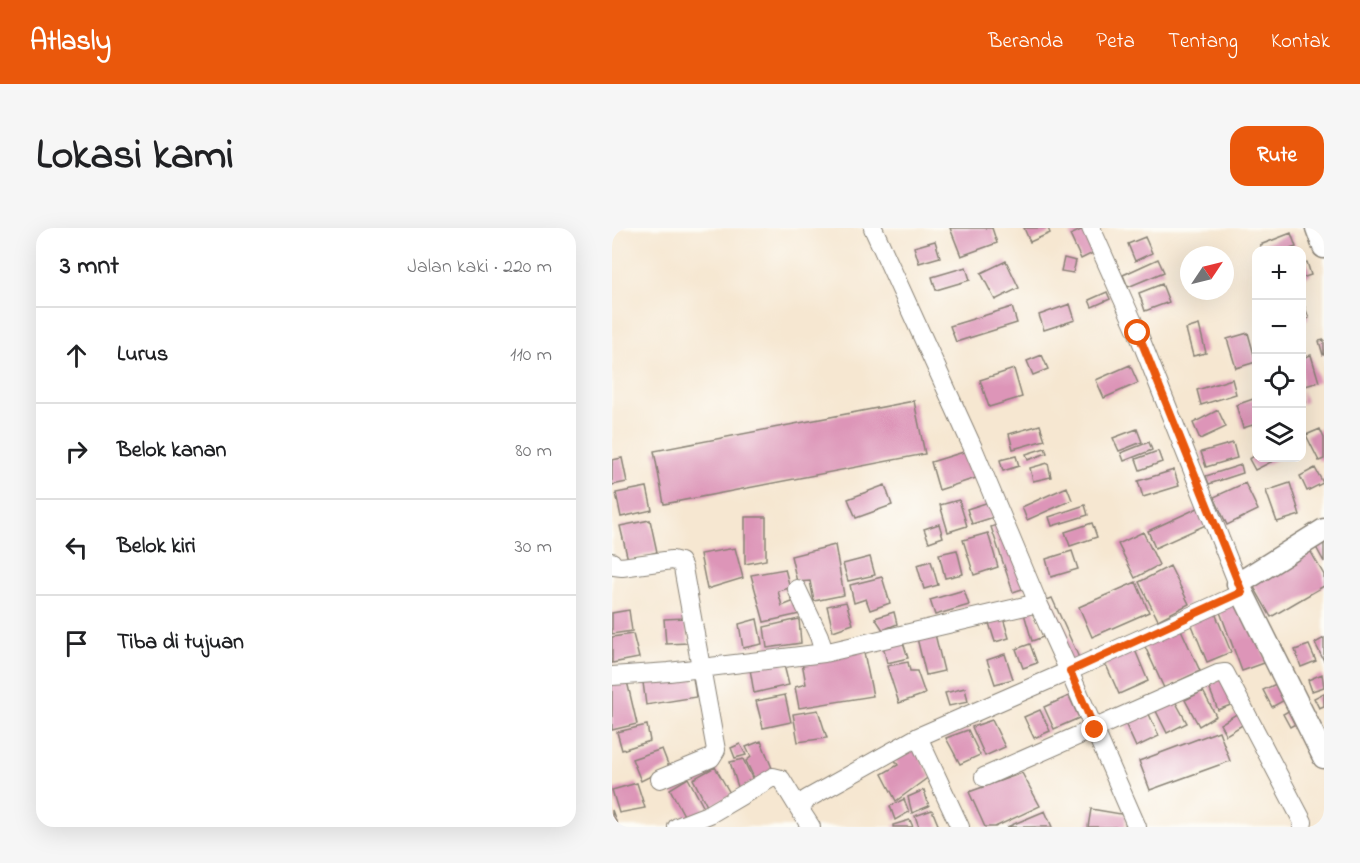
<!DOCTYPE html>
<html lang="id">
<head>
<meta charset="utf-8">
<style>
  body { margin:0; font-family:"Indie Flower",sans-serif; background:#f6f6f6; color:#202124 }
  .controls { position:absolute; right:18px; top:18px; display:grid; overflow:hidden; border-radius:12px; box-shadow:0 6px 24px #0002 }
  .controls button { width:54px; height:54px; display:grid; place-items:center; padding:0; border:0; border-bottom:2px solid #e0e0e0; background:#fff; color:#202124; font:30px sans-serif }
  .compass { position:absolute; left:568px; top:18px; width:54px; height:54px; border-radius:50%; background:#fff; box-shadow:0 6px 24px #0002; rotate:55deg }
  .stop { position:absolute; width:18px; height:18px; margin:-14px; border:4px solid #ea580c; border-radius:50%; background:#fff }
  .stop.end { background:#ea580c; border-color:#fff; box-shadow:0 2px 6px #0008 }
  .list { margin:0; padding:0; list-style:none }
  h2 { display:flex; justify-content:space-between; align-items:center; height:78px; margin:0; padding:0 24px; font-size:26px }
  h2 small { font-size:20px; font-weight:400; color:#757577 }
  .list li { display:grid; grid-template-columns:39px 1fr auto; gap:18px; align-items:center; box-sizing:border-box; height:96px; padding:0 24px; border-top:2px solid #e0e0e0 }
  .list b { display:block; font-size:22px; white-space:nowrap }
  .list em { font-size:20px; font-style:normal; color:#757577 }
  .icon { flex:none; width:33px; height:33px; fill:none; stroke:currentColor; stroke-width:2; stroke-linecap:round; stroke-linejoin:round }
  .map { position:relative; flex:none; width:712px; height:599px; overflow:hidden; border-radius:18px }
  header { display:flex; align-items:center; gap:36px; box-sizing:border-box; height:84px; padding:0 30px; background:#ea580c; color:#fff }
  header strong { font-size:28px }
  nav { display:flex; gap:33px; margin-inline-start:auto; font-size:21px }
  .intro { display:flex; align-items:center; justify-content:space-between; box-sizing:border-box; height:144px; padding:0 36px }
  h1 { margin:0; font-size:42px }
  .button { padding:15px 27px; border-radius:18px; background:#ea580c; color:#fff; font-size:21px; font-weight:700 }
  main { display:flex; gap:36px; padding:0 36px }
  aside { flex:1; background:#fff; border-radius:18px; box-shadow:0 6px 24px #0002 }
  .map>svg:first-child { display:block }
  .building { fill:#dd95b8 }
  .lines { fill:none; stroke-linecap:round; stroke-linejoin:round }
  .minor-casing { stroke:#898276; stroke-width:20 }
  .tertiary-casing { stroke:#898276; stroke-width:25 }
  .minor { stroke:#fff; stroke-width:18 }
  .tertiary { stroke:#fff; stroke-width:22 }
  .route { stroke:#ea580c; stroke-width:8 }
</style>
</head>
<body>
<header>
<strong>Atlasly</strong>
<nav><a>Beranda</a><a>Peta</a><a>Tentang</a><a>Kontak</a></nav>
</header>
<div class="intro"><h1>Lokasi kami</h1><a class="button">Rute</a></div>
<main>
<aside>
<h2>3 mnt<small>Jalan kaki · 220 m</small></h2>
<ul class="list">
<li><svg class="icon" aria-label="ahead" viewBox="0 0 24 24"><path d="M12 20V5M6 11l6-6 6 6"/></svg><div><b>Lurus</b></div><em>110 m</em></li>
<li><svg class="icon" aria-label="right" viewBox="0 0 24 24"><path d="M7 20v-9h11M14 6l5 5-5 5"/></svg><div><b>Belok kanan</b></div><em>80 m</em></li>
<li><svg class="icon" aria-label="left" viewBox="0 0 24 24"><path d="M17 20v-9H6M10 6l-5 5 5 5"/></svg><div><b>Belok kiri</b></div><em>30 m</em></li>
<li><svg class="icon" aria-label="arrive" viewBox="0 0 24 24"><path d="M6 21V4h12l-3 4 3 4H6"/></svg><div><b>Tiba di tujuan</b></div></li>
</ul>
</aside>
<div class="map">
<svg width="712" height="599" viewBox="0 0 712 599">
  <rect width="100%" height="100%" fill="#fdfcf7"/>
  <filter id="ink" filterUnits="userSpaceOnUse"><feTurbulence type="fractalNoise" baseFrequency=".0167" numOctaves="2"/><feDisplacementMap in="SourceGraphic" scale="12" xChannelSelector="R" yChannelSelector="G"/><feConvolveMatrix kernelMatrix="1 2 1 2 8 2 1 2 1" color-interpolation-filters="sRGB"/></filter>
  <filter id="wash" filterUnits="userSpaceOnUse"><feTurbulence type="fractalNoise" baseFrequency=".008" numOctaves="4" result="noise"/><feDisplacementMap in="SourceGraphic" scale="24" xChannelSelector="R" yChannelSelector="G"/><feGaussianBlur stdDeviation="1.35" result="paint"/><feColorMatrix in="noise" values="0 0 0 0 0 0 0 0 0 0 0 0 0 0 0 0 0 1.4 0 .05"/><feComposite in="paint" operator="in"/></filter>
  <g filter="url(#wash)">
    <rect width="100%" height="100%" fill="#f6e7d1"/>
    <g id="blocks">
      <!-- building -->
      <path class="building" d="M338 0H380L385 15 349 28Z
        M412 0H436L438 5 418 14Z
        M473 0 485 23 469 31 458 7Z
        M679 5 684 19 675 22H651L648 17Z
        M533 9 540 25 523 33 516 16Z
        M323 13 328 29 307 35 302 19Z
        M452 30 464 33 461 45 449 43Z
        M546 31 552 44 516 59 511 47Z
        M394 33 407 60 383 72 369 45Z
        M695 34 699 47 690 50V35Z
        M354 39 358 52 324 62 320 49Z
        M550 56 557 74 533 83 527 65Z
        M495 64 498 71 480 79 477 72Z
        M690 72 697 90 690 93Z
        M458 76 463 92 432 102 427 87Z
        M400 79 405 95 344 114 338 98Z
        M587 97 594 125 581 128 574 101Z
        M636 105 644 134 624 140 615 111Z
        M712 112V127H711L707 113Z
        M430 127 436 141 421 147 415 133Z
        M699 127 707 154 690 159V130Z
        M518 137 526 155 492 170 484 152Z
        M402 141 410 169 377 179 368 152Z
        M620 151 624 166 589 177 585 162Z
        M690 161 694 174 690 176Z
        M644 170V196L631 200 624 177Z
        M302 173 313 226 52 276 42 223Z
        M606 182 614 199 588 211 581 195Z
        M428 197 433 212 401 221 397 206Z
        M525 201 530 214 507 223 501 210Z
        M708 201 712 210V231L707 233 694 207Z
        M537 214 540 222 512 233 509 225Z
        M621 215 625 230 594 239 589 224Z
        M433 220 435 225 416 232 414 226Z
        M355 223 364 250 327 262 319 234Z
        M546 223 550 234 528 242 524 231Z
        M644 227V230H667L643 242 637 231Z
        M404 228 407 238 391 243 388 232Z
        M10 230 15 254 0 257V232Z
        M436 235 439 249 421 253 418 240Z
        M629 237 631 245 597 256 594 248Z
        M703 240 711 255 695 263 688 248Z
        M562 242 567 258 531 269 526 253Z
        M633 255 646 282 615 297 602 269Z
        M678 255 688 287 665 294 654 263Z
        M273 257 280 277 244 290 236 271Z
        M35 259 40 282 9 289 4 265Z
        M455 259 460 272 415 292 410 279Z
        M347 272 355 298 336 304 328 277Z
        M377 274 382 289 360 296 355 281Z
        M473 277 476 287 440 298 437 289Z
        M588 279 596 296 543 320 536 303Z
        M133 289H154V332L133 336Z
        M38 292 45 324 16 332 8 298Z
        M391 295 413 360 401 364 379 299Z
        M480 295 485 309 458 318 453 304Z
        M327 296 331 309 317 314 312 301Z
        M531 304 547 337 523 350 506 316Z
        M376 305 386 339 362 347 351 312Z
        M712 315V334L704 319Z
        M223 317 232 367 202 373 198 353 185 354 179 328Z
        M696 319 712 347V358L659 389 638 352Z
        M123 320 131 350 95 361 88 326Z
        M345 322 351 346 333 350 327 326Z
        M460 323 466 341 439 349 434 331Z
        M258 329 263 347 236 353 231 336Z
        M319 333 326 357 312 361 305 337Z
        M558 338 577 376 546 392 527 354Z
        M173 341 178 360 166 363 170 378 185 372 188 386 152 394 139 347Z
        M270 349 278 375 258 382 254 371 242 375 238 357Z
        M524 354 537 384 480 409 467 379Z
        M352 362 357 377 323 387 318 372Z
        M629 367 655 434 630 443 605 376Z
        M440 370 468 432 457 436 430 374Z
        M234 374 241 396 221 403 215 378Z
        M421 379 431 409 420 413 411 382Z
        M601 380 619 424 595 434 577 390Z
        M17 382 20 403 0 406V385Z
        M282 384 285 396 271 402 263 390Z
        M74 390 76 415 54 416 52 391Z
        M391 390 397 410 383 414 377 395Z
        M145 391 150 416 131 420 127 396Z
        M187 391 189 415 155 420 152 399Z
        M566 395 588 443 552 460 530 412Z
        M21 406 27 430 0 435V409Z
        M323 406 332 443 314 447 305 410Z
        M289 408 296 430 275 435 270 413Z
        M712 410V433L703 415Z
        M418 416 425 435 411 440 404 421Z
        M521 417 536 453 507 466 491 430Z
        M697 417 704 433 689 439 683 422Z
        M251 420 261 468 187 480 183 459 194 456 189 429Z
        M393 426 401 451 383 456 375 432Z
        M171 433 177 457 142 465 137 435Z
        M296 434 298 443H305L313 466 287 475 275 438Z
        M80 443 84 469 34 477 30 447Z
        M710 446 712 459 700 463 696 452Z
        M14 449 25 496 0 502V451Z
        M615 449 626 474 606 482 596 457Z
        M668 454 676 470 660 479 651 462Z
        M353 460 356 474 337 478 333 465Z
        M591 463 604 488 587 498 573 472Z
        M712 465V478L707 480 702 470Z
        M173 467 179 494 151 500 144 473Z
        M457 468 467 490 442 501 432 479Z
        M563 473 575 495 555 505 544 483Z
        M680 481 687 494 678 499 671 486Z
        M206 482 215 510 186 514 181 486Z
        M428 482 438 503 422 510 412 489Z
        M631 482 637 493 614 507 608 496Z
        M536 484 547 508 524 519 513 495Z
        M380 492 393 519 373 528 360 499Z
        M35 497 38 513 10 522 5 504Z
        M356 502 368 527 348 536 334 510Z
        M607 503 618 533 538 562 527 533Z
        M149 513 162 545 144 554 134 533 139 529 134 519Z
        M128 516 134 527 123 530 119 520Z
        M303 520 318 548 284 573 270 546 286 537 283 532Z
        M50 521 57 539 29 553 20 531Z
        M131 531 142 554 127 562 118 534Z
        M103 539 119 567 96 580 81 551Z
        M410 545 428 578 383 599H373L357 564Z
        M76 550 93 582 74 591 58 561Z
        M25 555 33 580 7 585 0 562Z
        M312 562 317 578 300 585 296 569Z
        M292 571 297 584 283 592 278 578Z
        M479 581 515 587 513 599H476Z
        M0 582 6 599H0Z
        M320 582 327 599H307L303 588Z
        M433 583 440 599H395Z
        M298 592 301 599H281V597Z"/>
    </g>
  </g>
  <g filter="url(#ink)">
    <use href="#blocks" fill-opacity="0" stroke="#898276" stroke-width="1.5"/>
    <g class="lines">
      <defs>
        <path id="minor" d="M479 0 526 105 626 356
          M0 334 2 338 10 339 60 332 68 334 71 340 104 522 99 530 48 551
          M185 361 207 408 212 425
          M426 375 457 443 630 365
          M0 448 57 444 212 425 426 375 361 220 261 0
          M372 549 606 446 613 445 691 594 690 599
          M65 599 98 586 161 549 169 551 188 582
          M199 599 188 582 195 571 306 509
          M348 599 306 509 457 443 525 599"/>
        <path id="tertiary" d="M705 0 712 19
          M712 302 626 356 712 529"/>
      </defs>
      <!-- minor casing -->
      <use href="#minor" class="minor-casing"/>
      <!-- tertiary casing -->
      <use href="#tertiary" class="tertiary-casing"/>
      <!-- minor -->
      <use href="#minor" class="minor"/>
      <!-- tertiary -->
      <use href="#tertiary" class="tertiary"/>
    </g>
  </g>
  <g class="lines" filter="url(#ink)">
    <!-- route -->
    <path class="route" d="M483 502 458 443 630 364 526 105"/>
  </g>
</svg>
<div class="controls">
<button>+</button>
<button>−</button>
<button><svg class="icon" aria-label="locate" viewBox="0 0 24 24"><circle cx="12" cy="12" r="6"/><path d="M12 2v4M12 18v4M2 12h4M18 12h4"/></svg></button>
<button><svg class="icon" aria-label="layers" viewBox="0 0 24 24"><path d="M12 4l9 5-9 5-9-5zM3 14l9 5 9-5"/></svg></button>
</div>
<svg class="compass" viewBox="-18 -18 36 36"><path d="M0-13l5 13h-10z" fill="#e53935"/><path d="M0 13l5-13h-10z" fill="#757577"/></svg>
<div class="stop" style="left:526px;top:105px"></div>
<div class="stop end" style="left:483px;top:502px"></div>
</div>
</main>
</body>
</html>
